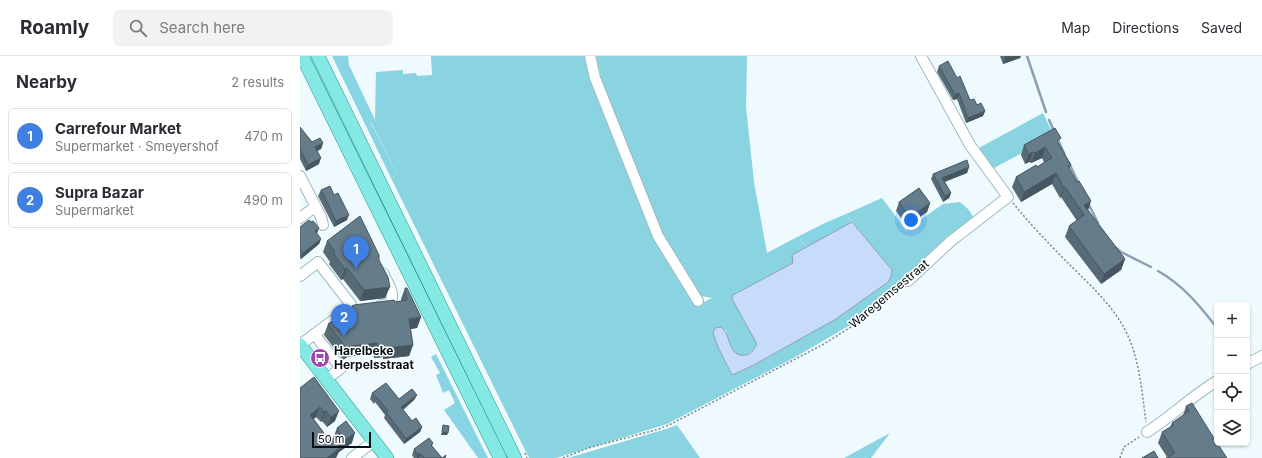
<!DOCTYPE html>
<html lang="en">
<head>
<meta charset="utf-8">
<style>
  body { margin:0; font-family:Inter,sans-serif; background:#f2f2f3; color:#2b2b33 }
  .controls { position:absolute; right:12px; bottom:12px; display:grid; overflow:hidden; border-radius:6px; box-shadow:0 1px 3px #0004 }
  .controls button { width:36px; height:36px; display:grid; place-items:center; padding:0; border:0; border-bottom:1px solid #e1e1e2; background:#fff; color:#2b2b33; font:20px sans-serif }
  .scale { position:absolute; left:12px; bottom:10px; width:59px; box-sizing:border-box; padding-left:4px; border:2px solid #051012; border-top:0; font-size:11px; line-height:14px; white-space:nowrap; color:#051012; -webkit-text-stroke:3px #fff; paint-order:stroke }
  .you { position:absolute; left:611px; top:164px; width:14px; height:14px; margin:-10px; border:3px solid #fff; border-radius:50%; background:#1a73e8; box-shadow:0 0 0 6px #1a73e833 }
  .badge { display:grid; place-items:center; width:26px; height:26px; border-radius:50%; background:#a045af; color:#fff; font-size:13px; font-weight:700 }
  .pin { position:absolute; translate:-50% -33px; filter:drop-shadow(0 1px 2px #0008) }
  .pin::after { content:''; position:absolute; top:21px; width:14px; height:12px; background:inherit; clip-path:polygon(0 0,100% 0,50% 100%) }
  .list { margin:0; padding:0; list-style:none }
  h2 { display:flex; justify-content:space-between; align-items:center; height:52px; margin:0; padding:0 16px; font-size:17px }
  h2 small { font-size:13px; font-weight:400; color:#7c7c81 }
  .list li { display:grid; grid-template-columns:26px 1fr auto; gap:12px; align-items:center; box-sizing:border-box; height:56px; margin:0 8px 8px; padding:0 8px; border:1px solid #e1e1e2; border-radius:6px }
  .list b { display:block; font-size:15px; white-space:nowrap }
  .list p { margin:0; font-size:13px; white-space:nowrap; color:#7c7c81 }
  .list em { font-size:13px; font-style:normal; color:#7c7c81 }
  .icon { flex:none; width:22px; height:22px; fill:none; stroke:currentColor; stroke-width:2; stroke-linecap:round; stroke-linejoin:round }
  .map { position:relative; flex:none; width:962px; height:402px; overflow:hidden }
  header { display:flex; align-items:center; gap:24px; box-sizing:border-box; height:56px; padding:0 20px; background:#fff; border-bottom:1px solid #e1e1e2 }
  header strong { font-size:19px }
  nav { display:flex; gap:22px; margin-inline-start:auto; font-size:14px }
  .search { width:280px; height:36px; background:#f2f2f3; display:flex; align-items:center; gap:10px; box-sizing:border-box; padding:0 14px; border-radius:6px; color:#7c7c81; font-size:15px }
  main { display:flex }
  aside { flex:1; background:#fff }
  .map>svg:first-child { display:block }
  .green { fill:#8ad3e1 }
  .forest { fill:#87d5e4 }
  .water { fill:#c6dcfa; stroke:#8c9fb4 }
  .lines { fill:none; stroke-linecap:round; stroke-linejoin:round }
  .stream { stroke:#8c9fb4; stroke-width:2.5 }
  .minor-casing { stroke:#9dbbc1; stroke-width:12 }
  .major-casing { stroke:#23938e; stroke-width:14 }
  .path { stroke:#7a8688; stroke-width:1.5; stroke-dasharray:2 2; stroke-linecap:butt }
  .minor { stroke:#fff; stroke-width:10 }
  .major { stroke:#85e9e3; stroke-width:13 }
  .wall { fill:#576b77 }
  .shaded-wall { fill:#475761 }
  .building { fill:#657c8a; stroke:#475761 }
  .labels { text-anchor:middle; stroke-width:3; stroke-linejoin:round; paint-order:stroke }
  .street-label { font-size:12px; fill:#051012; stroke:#fff }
  .poi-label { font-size:12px; font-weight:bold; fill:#051012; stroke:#fff; text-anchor:start }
</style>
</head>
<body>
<header>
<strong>Roamly</strong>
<div class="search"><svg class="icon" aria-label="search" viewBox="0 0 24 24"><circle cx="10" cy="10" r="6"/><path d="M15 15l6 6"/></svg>Search here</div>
<nav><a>Map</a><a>Directions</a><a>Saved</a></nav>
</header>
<main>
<aside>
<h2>Nearby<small>2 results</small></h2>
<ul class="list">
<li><span class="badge" style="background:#3f7fe0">1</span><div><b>Carrefour Market</b><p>Supermarket · Smeyershof</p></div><em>470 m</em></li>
<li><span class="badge" style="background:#3f7fe0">2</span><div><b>Supra Bazar</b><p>Supermarket</p></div><em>490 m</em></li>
</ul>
</aside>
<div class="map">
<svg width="962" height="402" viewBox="0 0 962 402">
  <rect width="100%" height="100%" fill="#eefafd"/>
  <!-- green -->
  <path class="green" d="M131 0H285C310 85 352 164 391 243L396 250 412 242 401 240 367 187 343 137 302 26 296 0H447L446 51 454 126 467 197 499 180 506 192 492 199 493 207 433 239 432 243 457 288C451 301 437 304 430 290 428 285 427 279 426 274L413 277 418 291 432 319 452 310 536 263 588 226 592 214 546 158 582 142 606 174 643 148 660 146 668 153 675 163 636 195 595 233 552 268 490 304 367 368 256 402H229L91 122 97 119 71 66 75 64 76 16 103 14V18L116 17 117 20 132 19Z
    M743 57 754 80 692 113 677 93Z
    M377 369 400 402H268L366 373Z
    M590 377 571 402H544Z"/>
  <!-- forest -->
  <path class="forest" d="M32 0H48L49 9 75 64 71 67 97 119 91 122Z
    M546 158 552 166 506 192 499 180 525 167Z
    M136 298 188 402H178L144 354 155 347 149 334 143 337 136 319 140 317 131 301Z"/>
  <!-- water -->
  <path class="water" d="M552 166 592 214 591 221 588 226 536 263 452 310 432 319 418 291 413 277 415 272 421 271C432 279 427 302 446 299 452 298 454 293 457 288L432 243 433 239 493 207 492 199Z"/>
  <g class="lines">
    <!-- stream -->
    <path class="stream" d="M727 0 746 56
      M749 64 754 75
      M758 84 764 97
      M769 107 779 128
      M789 149 798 167
      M815 191 821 196 851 211
      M858 215C883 229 900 250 917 272"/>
    <defs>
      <path id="minor" d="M290 0 295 22 358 180 398 245
        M0 120 21 161 23 169
        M0 162 15 151
        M0 220 18 206 52 250 0 289
        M608 225 651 185 708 141 670 89 621 0
        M81 249 90 248C96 237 88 228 83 217
        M14 278 41 312 27 323
        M947 308 962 300
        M847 376C872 360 892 340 917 325
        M52 402 74 385"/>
      <path id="major" d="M2 0 200 402
        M18 0 215 402
        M0 289 87 402"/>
    </defs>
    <!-- minor casing -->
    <use href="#minor" class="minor-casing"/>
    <!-- major casing -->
    <use href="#major" class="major-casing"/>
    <!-- path -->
    <path class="path" d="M713 147C730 168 749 188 768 207 790 229 815 251 828 280 840 307 842 337 846 366
      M225 397 227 402
      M263 402 288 392 359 373 371 368 524 288 562 264 602 230
      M820 402 824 391 839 381"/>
    <!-- minor -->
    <use href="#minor" class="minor"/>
    <!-- major -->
    <use href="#major" class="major"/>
  </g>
  <!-- wall -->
  <path class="wall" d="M700 0H721L720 2 703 8Z
    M639 10 657 22 670 44 685 55 683 60 666 67 657 43 653 44 637 16Z
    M0 71 12 86 23 87 21 93 17 95 19 108 6 115 0 103Z
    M759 88 771 109 769 113 788 154 825 203 821 214 801 228 765 181 769 170 777 165 761 141 760 142 752 128 721 146 712 131 716 121 737 111 744 106 742 102 731 107 729 106 725 108 721 99 724 89Z
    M669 111 667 117 645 126 651 137 649 142 643 146 631 123 633 118Z
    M21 134 47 164 34 171 18 140Z
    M599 146 630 147 627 156 607 170 596 155Z
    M0 171 17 178 21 183 19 188 1 203 0 202Z
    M27 185 79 204 85 242 60 245 43 223 41 224 29 208 30 206 23 196Z
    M105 232 121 261 117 272 110 273 113 289 109 300 83 303V301L74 302 73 297 47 301 43 304 24 279 28 268 51 254 52 250 101 245V243Z
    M14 321 35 365 27 371 22 365 21 366 16 361 14 363 30 385 33 382 37 372 52 387 39 396 0 402Z
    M72 337 99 343 117 339 114 344 103 354 112 365 122 371 120 376 104 388 84 362 85 359 75 346 74 348 70 343Z
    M886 350 917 387 867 401 858 387 862 376 870 371 872 367 883 360Z
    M133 387 132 390 142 402H145H114L112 399 114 393Z"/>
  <!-- shaded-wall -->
  <path class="shaded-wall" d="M706 0H721L720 2 703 8Z
    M659 37 657 43 653 44 655 39Z
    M685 55 683 60 666 67 668 62Z
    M23 87 21 93 13 97 15 91Z
    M745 91 742 102 731 107 735 97Z
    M733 96 729 106 725 108 729 98Z
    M21 102 19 108 6 115 8 109Z
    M669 111 667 117 640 127 642 122Z
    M756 117 752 128 721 146 724 136Z
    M765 131 761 141 760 142 764 132Z
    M651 137 649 142 643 146 645 140Z
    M791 145 788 155 784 149Z
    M630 147 627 156 607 170 610 162Z
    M49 159 47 164 34 171 36 165Z
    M19 172 17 178 15 175Z
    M21 183 19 188 1 203 3 197Z
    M825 203 821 214 801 228 804 218Z
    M47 212 43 223 41 224 45 213Z
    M90 231 85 242 60 245 64 234Z
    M121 261 117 272 105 274 109 263Z
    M77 287 73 297 47 301 43 304 47 293 51 290Z
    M113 289 109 300 83 303 87 292Z
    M87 291 83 301 74 302 78 292Z
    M117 339 114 344 99 357 101 351Z
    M20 351 16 361 6 369 10 359Z
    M26 355 22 365 21 366 24 356Z
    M39 355 35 365 27 371 31 361Z
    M122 371 120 376 104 388 106 383Z
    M142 376 148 377 147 379H141Z
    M55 377 52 387 39 396 36 402H27L38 389Z
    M120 397 119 402H117L118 399Z"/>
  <!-- building -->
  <path class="building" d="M648 5 657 22 660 20 670 44 674 43 677 49 681 47 685 55 668 62 659 37 655 39 639 10Z
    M0 71 12 86 20 82 23 87 15 91 21 102 8 109 0 93Z
    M755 72 761 82 757 85 771 109 768 110 777 126 779 125 791 145 784 149 825 203 804 218 769 170 784 159 765 131 764 132 756 117 724 136 716 121 736 109 737 111 752 102 745 91 735 97 733 96 729 98 724 89Z
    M667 104 669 111 642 122 651 137 645 140 633 118Z
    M30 130 34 139 38 137 49 159 36 165 21 134Z
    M619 132 630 147 610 162 599 146Z
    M60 160 79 199V204L88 221 90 231 64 234 47 212 45 213 33 197 35 196 27 185Z
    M9 164 11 166 13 165 19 172 15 175 21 183 3 197 0 194V171Z
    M105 232H107L121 261 109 263 113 289 87 292V291L78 292 77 287 51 290 47 293 28 268 46 255 53 254 52 250 54 249 94 244 95 246 107 244Z
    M14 321 39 355 31 361 26 355 24 356 20 351 10 359 30 385 40 378 37 372 46 365 55 377 38 389 40 392 27 402H0V332Z
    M86 327 99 343 112 333 117 339 101 351 112 365 116 362 122 371 106 383 86 356 88 355 77 341 76 342 72 337Z
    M892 347 917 387 927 402H866L875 397 862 376 874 369 872 367 889 355 886 350Z
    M143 369 149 370 148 377 142 376Z
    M129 382 133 387 131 389 142 402 146 399 145 402H124L120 397 118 399 114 393Z
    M854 395 858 402H842Z"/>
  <!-- icons -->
  <defs>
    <symbol id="bus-disc" viewBox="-11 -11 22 22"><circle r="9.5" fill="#a045af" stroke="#fff"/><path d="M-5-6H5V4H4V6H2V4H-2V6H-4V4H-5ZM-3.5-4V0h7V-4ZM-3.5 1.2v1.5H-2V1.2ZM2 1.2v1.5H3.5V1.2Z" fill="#fff"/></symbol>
  </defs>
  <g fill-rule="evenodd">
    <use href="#bus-disc" x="9" y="291" width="22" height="22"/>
  </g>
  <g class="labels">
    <!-- street labels -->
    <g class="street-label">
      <text transform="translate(589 238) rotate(-40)" y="4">Waregemsestraat</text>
    </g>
    <!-- poi labels -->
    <g class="poi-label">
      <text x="34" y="299">Harelbeke<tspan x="34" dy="14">Herpelsstraat</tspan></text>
    </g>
  </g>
</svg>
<div class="controls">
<button>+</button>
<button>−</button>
<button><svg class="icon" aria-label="locate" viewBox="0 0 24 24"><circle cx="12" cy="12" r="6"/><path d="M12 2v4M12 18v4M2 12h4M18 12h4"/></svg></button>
<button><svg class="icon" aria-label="layers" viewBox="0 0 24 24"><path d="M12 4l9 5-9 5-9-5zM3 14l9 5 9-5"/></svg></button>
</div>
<div class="scale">50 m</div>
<div class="you"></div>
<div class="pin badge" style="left:56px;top:213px;background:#3f7fe0">1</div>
<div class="pin badge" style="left:44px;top:281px;background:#3f7fe0">2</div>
</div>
</main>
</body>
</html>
